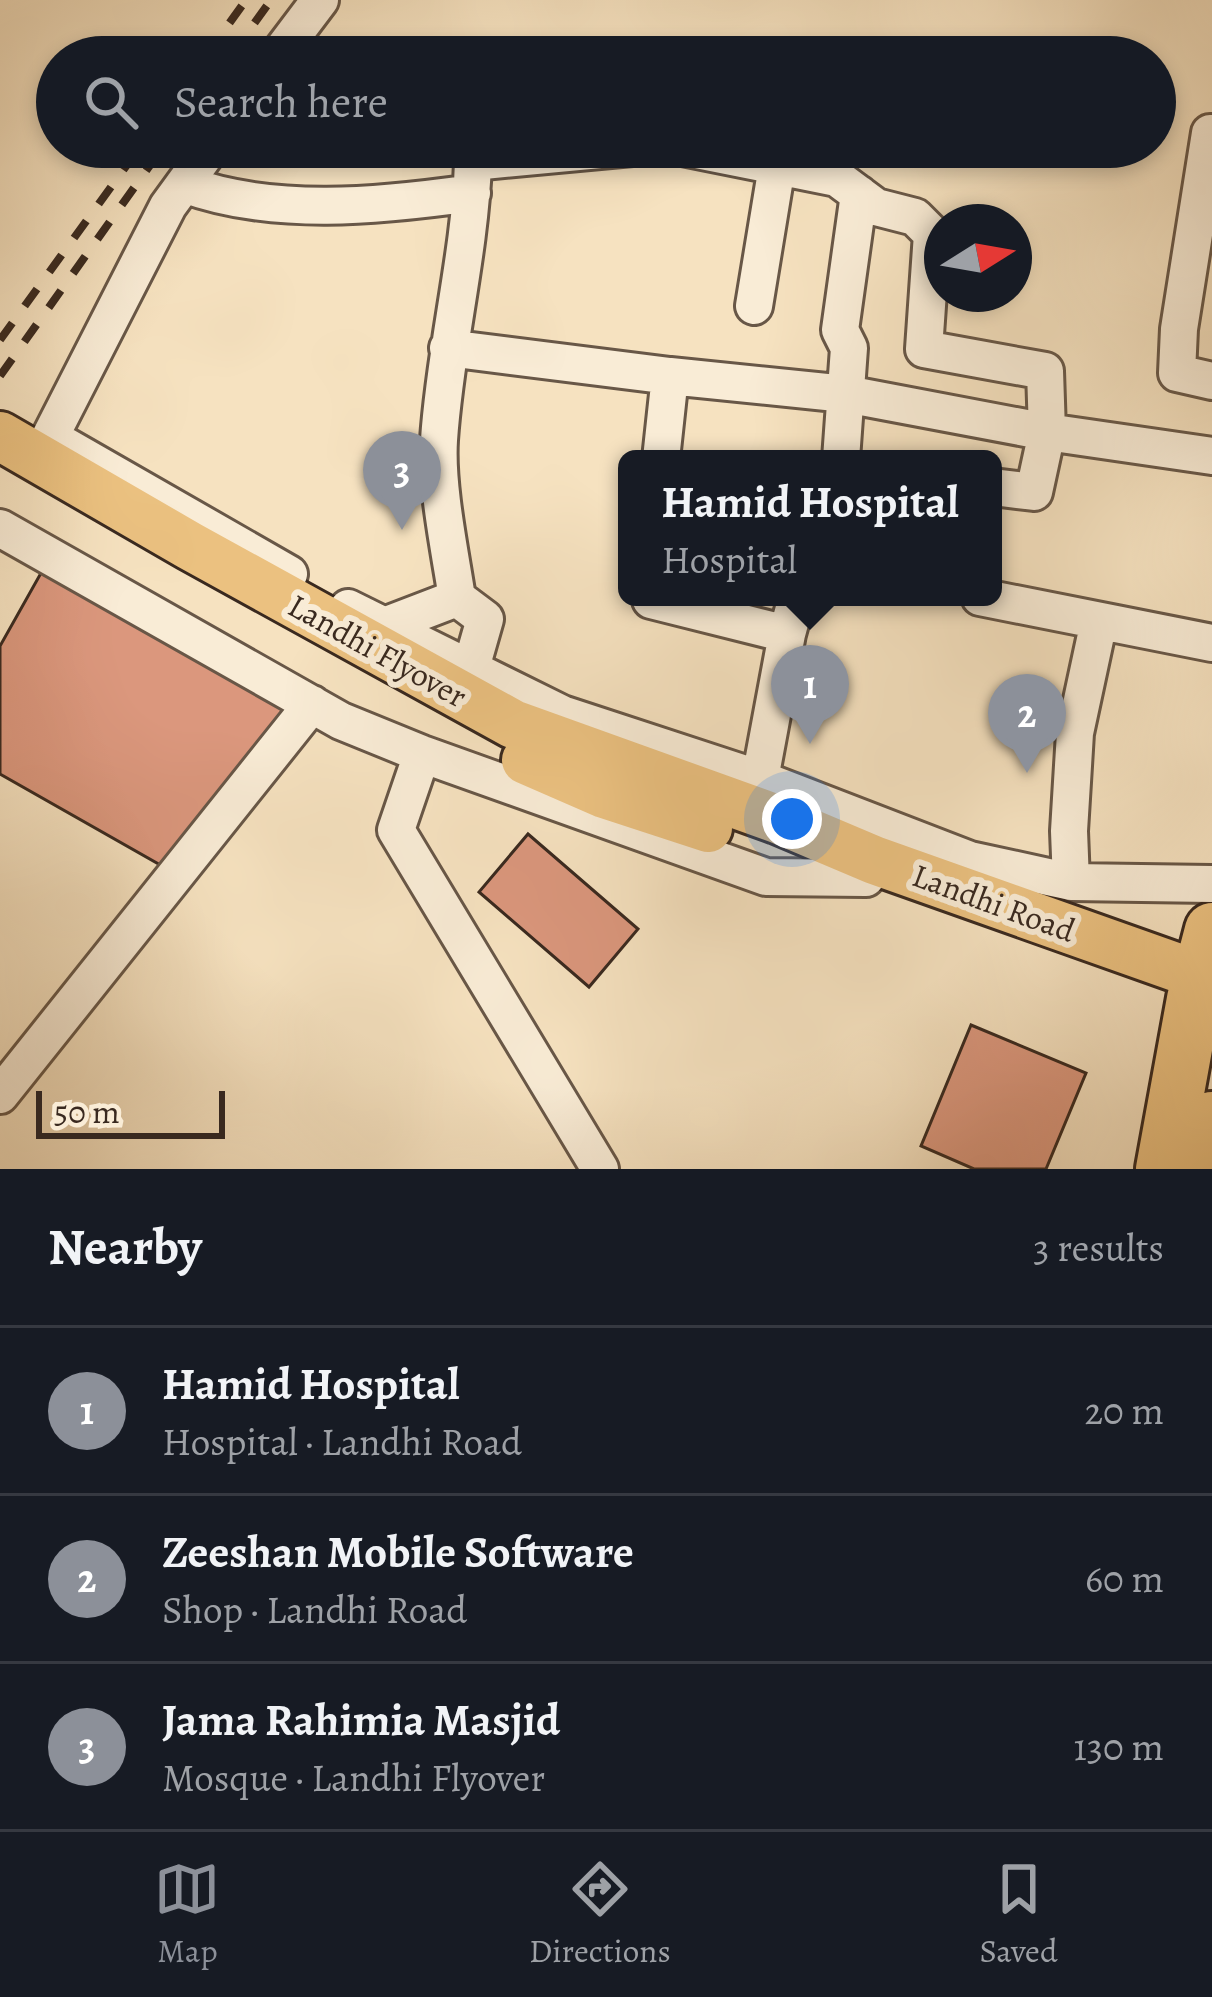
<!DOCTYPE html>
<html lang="en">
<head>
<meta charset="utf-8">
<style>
  body { margin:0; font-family:Alegreya,serif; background:#20242c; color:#f1f3f6 }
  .compass { position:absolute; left:924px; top:204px; width:108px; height:108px; border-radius:50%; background:#171b24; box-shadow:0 6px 18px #0003; rotate:79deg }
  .scale { position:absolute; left:36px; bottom:30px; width:189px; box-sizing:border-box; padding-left:12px; border:6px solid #39291f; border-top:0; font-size:33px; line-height:42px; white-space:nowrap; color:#39291f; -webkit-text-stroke:9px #f9ecd6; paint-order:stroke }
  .you { position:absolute; left:792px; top:819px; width:42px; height:42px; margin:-30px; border:9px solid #fff; border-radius:50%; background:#1a73e8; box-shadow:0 0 0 18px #1a73e833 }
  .badge { display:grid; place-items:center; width:78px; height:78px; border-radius:50%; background:#8c9099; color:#fff; font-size:39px; font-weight:700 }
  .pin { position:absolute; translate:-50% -99px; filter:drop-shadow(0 3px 6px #0008) }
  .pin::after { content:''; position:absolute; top:63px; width:42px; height:36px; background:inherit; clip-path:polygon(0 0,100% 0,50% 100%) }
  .popup { position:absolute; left:618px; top:450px; width:384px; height:156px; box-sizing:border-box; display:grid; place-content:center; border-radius:18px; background:#171b24; filter:drop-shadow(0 3px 9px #0005); font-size:39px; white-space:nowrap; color:#9ea1a6 }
  .popup b { font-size:45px; color:#f1f3f6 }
  .popup::after { content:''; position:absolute; left:50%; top:100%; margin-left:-24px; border:24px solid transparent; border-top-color:#171b24 }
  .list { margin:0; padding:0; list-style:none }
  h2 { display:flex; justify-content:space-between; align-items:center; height:156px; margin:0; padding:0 48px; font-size:51px }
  h2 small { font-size:39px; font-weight:400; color:#9ea1a6 }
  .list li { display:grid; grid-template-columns:78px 1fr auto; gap:36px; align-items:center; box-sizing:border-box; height:168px; padding:0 48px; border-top:3px solid #363941 }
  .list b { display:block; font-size:45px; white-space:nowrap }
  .list p { margin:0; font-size:39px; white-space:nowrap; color:#9ea1a6 }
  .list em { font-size:39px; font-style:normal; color:#9ea1a6 }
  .icon { flex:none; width:66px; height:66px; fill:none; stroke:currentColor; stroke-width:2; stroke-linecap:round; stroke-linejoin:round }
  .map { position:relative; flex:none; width:1212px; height:1169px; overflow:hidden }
  .search { position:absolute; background:#171b24; box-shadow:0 6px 18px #0003; left:36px; right:36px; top:36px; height:132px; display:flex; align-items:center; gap:30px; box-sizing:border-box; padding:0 42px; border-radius:66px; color:#9ea1a6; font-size:45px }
  .sheet { height:660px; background:#171b24 }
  nav { display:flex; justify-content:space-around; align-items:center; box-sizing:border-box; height:168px; border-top:3px solid #363941; background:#171b24; font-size:33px; color:#9ea1a6 }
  nav a { display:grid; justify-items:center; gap:6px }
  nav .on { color:#8c9099 }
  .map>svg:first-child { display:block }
  .building { fill:#db977d; stroke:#39291f; stroke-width:3 }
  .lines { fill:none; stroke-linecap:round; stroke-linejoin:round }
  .minor-casing { stroke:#685747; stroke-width:42 }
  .major-casing { stroke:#39291f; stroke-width:54 }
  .highway-casing { stroke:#39291f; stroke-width:60 }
  .minor { stroke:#f9ecd6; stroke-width:36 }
  .major { stroke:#ebc180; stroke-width:48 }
  .highway { stroke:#ebc180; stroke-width:54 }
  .rail { stroke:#39291f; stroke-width:8; stroke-dasharray:21 21; stroke-linecap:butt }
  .labels { text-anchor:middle; stroke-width:12; stroke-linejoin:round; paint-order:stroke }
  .street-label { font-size:33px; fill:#39291f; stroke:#f9ecd6 }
</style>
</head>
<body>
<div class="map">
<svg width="1212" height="1169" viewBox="0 0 1212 1169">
  <rect width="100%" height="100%" fill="#f6e2c0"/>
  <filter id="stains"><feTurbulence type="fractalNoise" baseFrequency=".00167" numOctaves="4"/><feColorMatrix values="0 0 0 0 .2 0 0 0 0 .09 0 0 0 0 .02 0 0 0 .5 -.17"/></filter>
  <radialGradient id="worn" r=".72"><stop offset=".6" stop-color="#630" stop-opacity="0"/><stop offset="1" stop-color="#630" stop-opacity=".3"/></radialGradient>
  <!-- building -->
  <path class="building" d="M41 573 297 713 171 871 0 774V646Z
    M528 834 638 929 589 987 479 892Z
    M971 1025 1086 1073 1046 1169H974L921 1146Z"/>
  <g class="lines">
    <defs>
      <path id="minor" d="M277 57 320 0
        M1210 133 1179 329 1177 373 1212 381
        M211 147 168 206 50 437 289 574
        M682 147 837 178 876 207 915 217 932 234 924 349 1045 371 1047 432 1034 492 993 487
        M184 184C273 217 380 206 472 193
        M754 306 777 166
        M448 348 670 376 661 459
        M670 376 846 394 1047 432 1212 456
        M841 459 849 348 840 330 859 194
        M0 528 341 721 422 754 766 877 866 878
        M651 597V600L787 634
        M980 597 1212 643
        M348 608 562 714 760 779 970 860 1071 882 1212 884
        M384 626 457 598
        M471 668 485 619 457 598C450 552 436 486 439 440 445 347 470 255 473 162L632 147
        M422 754 396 830 600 1169
        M760 779 787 634 797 597
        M1071 882 1069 831 1075 733 1099 621
        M0 1095 312 704"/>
      <path id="major" d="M0 436 190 546 513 724 777 819 874 860 1212 980
        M526 760 604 794 708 828"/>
      <path id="highway" d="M1163 1169 1194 999 1212 930
        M1200 1169 1212 1119"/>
    </defs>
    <!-- minor casing -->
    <use href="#minor" class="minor-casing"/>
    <!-- major casing -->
    <use href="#major" class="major-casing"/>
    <!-- highway casing -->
    <use href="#highway" class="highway-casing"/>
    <!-- minor -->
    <use href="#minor" class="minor"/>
    <!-- major -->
    <use href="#major" class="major"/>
    <!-- highway -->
    <use href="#highway" class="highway"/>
    <!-- rail -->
    <path class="rail" d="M205 57 246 0
      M230 57 271 0
      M0 340 140 147
      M0 376 163 147"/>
  </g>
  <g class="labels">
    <!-- street labels -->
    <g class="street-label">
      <text transform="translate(378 650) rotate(29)" y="12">Landhi Flyover</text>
      <text transform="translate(994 902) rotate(20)" y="12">Landhi Road</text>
    </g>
  </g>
  <rect width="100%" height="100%" filter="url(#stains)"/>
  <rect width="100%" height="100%" fill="url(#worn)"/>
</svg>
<svg class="compass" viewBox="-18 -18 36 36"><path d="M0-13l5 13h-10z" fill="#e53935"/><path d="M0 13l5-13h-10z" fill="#9ea1a6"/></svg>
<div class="scale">50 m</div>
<div class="you"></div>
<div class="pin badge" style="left:810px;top:744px">1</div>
<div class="popup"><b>Hamid Hospital</b>Hospital</div>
<div class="pin badge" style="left:1027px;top:773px">2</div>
<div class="pin badge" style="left:402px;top:530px">3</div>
<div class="search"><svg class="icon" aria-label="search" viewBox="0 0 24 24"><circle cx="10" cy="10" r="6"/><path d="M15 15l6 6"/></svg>Search here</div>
</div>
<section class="sheet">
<h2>Nearby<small>3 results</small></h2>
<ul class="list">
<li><span class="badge">1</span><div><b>Hamid Hospital</b><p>Hospital · Landhi Road</p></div><em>20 m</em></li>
<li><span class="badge">2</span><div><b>Zeeshan Mobile Software</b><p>Shop · Landhi Road</p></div><em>60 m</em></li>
<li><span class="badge">3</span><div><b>Jama Rahimia Masjid</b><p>Mosque · Landhi Flyover</p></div><em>130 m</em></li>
</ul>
</section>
<nav>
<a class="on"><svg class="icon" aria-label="map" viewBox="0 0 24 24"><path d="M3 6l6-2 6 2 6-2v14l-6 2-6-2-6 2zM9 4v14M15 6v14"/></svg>Map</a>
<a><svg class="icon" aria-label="directions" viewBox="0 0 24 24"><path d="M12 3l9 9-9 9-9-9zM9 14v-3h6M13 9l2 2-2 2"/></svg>Directions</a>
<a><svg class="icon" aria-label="saved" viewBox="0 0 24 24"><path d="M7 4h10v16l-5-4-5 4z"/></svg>Saved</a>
</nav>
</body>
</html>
